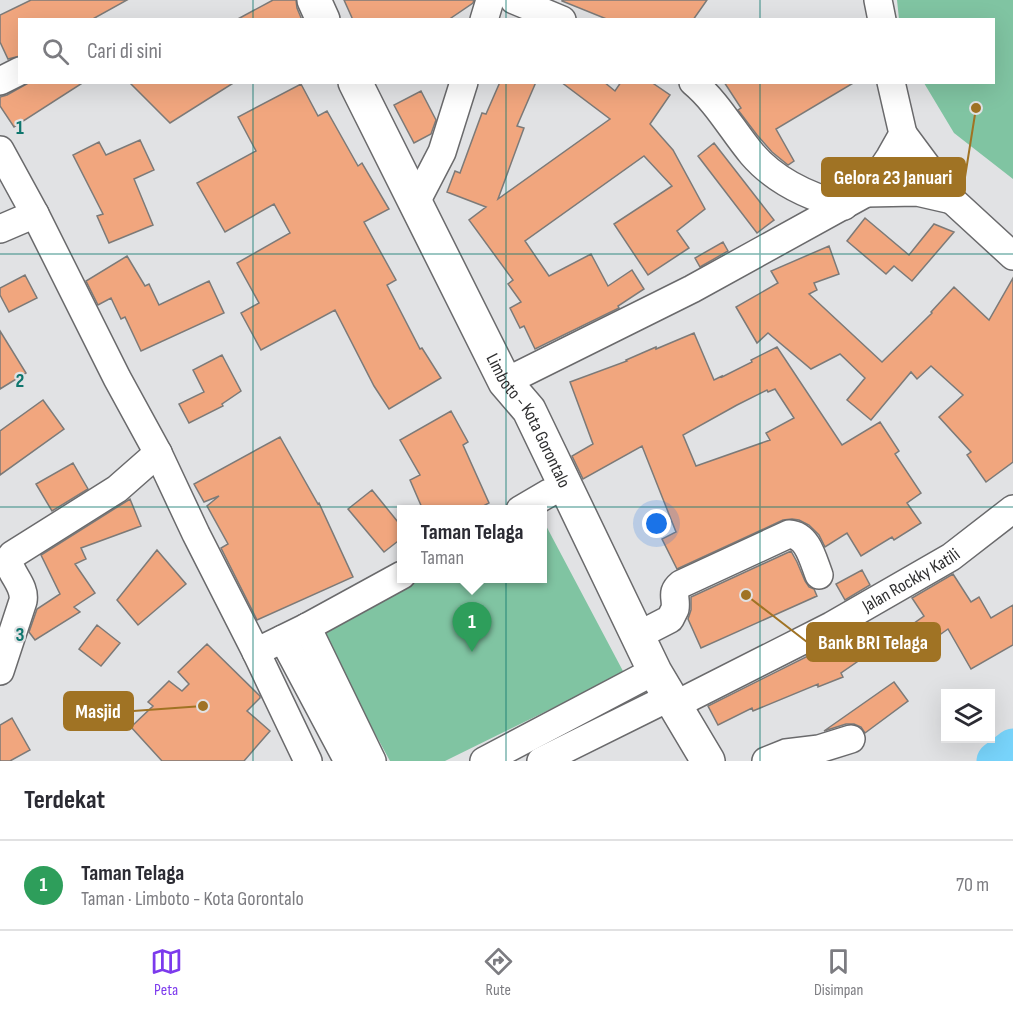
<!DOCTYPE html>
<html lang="id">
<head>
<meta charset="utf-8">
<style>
  body { margin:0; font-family:"Sofia Sans Condensed",sans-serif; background:#f7f7f7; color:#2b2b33 }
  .controls { position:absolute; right:18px; bottom:18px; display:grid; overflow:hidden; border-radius:0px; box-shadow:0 6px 24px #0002 }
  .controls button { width:54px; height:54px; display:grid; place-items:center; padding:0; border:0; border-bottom:2px solid #e1e1e2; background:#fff; color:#2b2b33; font:30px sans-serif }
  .you { position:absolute; left:657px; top:524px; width:21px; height:21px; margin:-15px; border:4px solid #fff; border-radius:50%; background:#1a73e8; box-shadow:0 0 0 9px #1a73e833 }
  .badge { display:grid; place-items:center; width:39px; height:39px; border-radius:50%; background:#7c3aed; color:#fff; font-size:20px; font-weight:700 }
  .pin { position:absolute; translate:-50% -50px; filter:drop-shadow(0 2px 3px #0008) }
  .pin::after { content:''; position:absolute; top:32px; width:21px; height:18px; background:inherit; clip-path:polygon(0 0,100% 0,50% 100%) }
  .popup { position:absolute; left:397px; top:505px; width:150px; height:78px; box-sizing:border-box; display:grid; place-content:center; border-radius:0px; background:#fff; filter:drop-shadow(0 2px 4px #0005); font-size:20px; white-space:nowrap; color:#7c7c81 }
  .popup b { font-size:22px; color:#2b2b33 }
  .popup::after { content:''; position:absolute; left:50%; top:100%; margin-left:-12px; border:12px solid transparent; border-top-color:#fff }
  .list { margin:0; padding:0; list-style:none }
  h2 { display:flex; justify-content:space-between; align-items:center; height:78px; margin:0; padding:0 24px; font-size:26px }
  h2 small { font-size:20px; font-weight:400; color:#7c7c81 }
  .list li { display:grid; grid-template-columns:39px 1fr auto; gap:18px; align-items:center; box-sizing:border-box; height:90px; padding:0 24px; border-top:2px solid #e1e1e2 }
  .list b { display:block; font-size:22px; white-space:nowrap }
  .list p { margin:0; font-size:20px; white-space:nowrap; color:#7c7c81 }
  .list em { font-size:20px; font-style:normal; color:#7c7c81 }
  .icon { flex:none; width:33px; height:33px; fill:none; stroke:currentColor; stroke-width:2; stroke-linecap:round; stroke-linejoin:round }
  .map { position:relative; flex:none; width:1013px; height:761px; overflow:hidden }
  .search { position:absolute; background:#fff; box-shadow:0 6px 24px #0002; left:18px; right:18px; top:18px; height:66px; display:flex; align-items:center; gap:15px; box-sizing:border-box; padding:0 21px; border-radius:0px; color:#7c7c81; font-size:22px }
  .sheet { height:168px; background:#fff }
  nav { display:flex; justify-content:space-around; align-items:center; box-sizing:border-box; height:84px; border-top:2px solid #e1e1e2; background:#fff; font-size:16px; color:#7c7c81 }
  nav a { display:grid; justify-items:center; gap:3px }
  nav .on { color:#7c3aed }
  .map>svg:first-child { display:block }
  .green { fill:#80c4a2 }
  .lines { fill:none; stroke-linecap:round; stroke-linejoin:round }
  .river { stroke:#78d4fb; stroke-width:39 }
  .building { fill:#f1a67e; stroke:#7c7a78; stroke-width:1.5; fill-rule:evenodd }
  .minor-casing { stroke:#6a6a6c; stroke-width:30 }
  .highway-casing { stroke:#6a6a6c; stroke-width:36 }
  .minor { stroke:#fff; stroke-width:27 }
  .highway { stroke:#fff; stroke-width:33 }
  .grid { fill:none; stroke:#0f766e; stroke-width:1.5; stroke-opacity:0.55 }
  .labels { text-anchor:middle; stroke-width:4.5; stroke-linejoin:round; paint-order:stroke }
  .street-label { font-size:18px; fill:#2f2f30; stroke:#e1e2e4 }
  .grid-label { font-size:20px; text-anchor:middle; font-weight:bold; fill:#0f766e; stroke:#e1e2e4; stroke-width:4.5; stroke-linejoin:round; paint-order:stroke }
  .leader { fill:none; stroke:#a07324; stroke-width:2 }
  .callout-dot { fill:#a07324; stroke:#e1e2e4; stroke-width:2 }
  .callout { fill:#a07324; stroke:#a07324; stroke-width:2 }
  .callout-label { font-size:20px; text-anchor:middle; font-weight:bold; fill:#fff }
</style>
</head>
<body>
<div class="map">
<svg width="1013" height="761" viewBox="0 0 1013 761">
  <rect width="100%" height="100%" fill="#e1e2e4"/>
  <!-- green -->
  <path class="green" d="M897 0H1013V179L954 133 924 83 994 82V20L899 19Z
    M543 520 624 673 445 761H390L319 631 419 579 542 578Z"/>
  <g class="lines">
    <!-- river -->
    <path class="river" d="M996 761 1013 748"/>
  </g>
  <!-- building -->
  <path class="building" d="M31 0H127L91 20H20V56L8 59 0 42V15Z
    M273 0H296L297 8 302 20H236Z
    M344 0H474L473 3 448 20H353Z
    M562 0H707L693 20H609L562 1Z
    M30 82H84L14 127 0 106V97L7 95Z
    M129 82H235L170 123Z
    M500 82H536L517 126 524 128 498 199 610 119 561 82H604L615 91 621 82H651L670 95 650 124 673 150 705 209 677 231 689 248 648 275 614 224 672 186 644 156 525 241 549 276 591 254 608 286 632 270 644 289 618 306 619 308 535 349 524 326 520 328 510 308 521 302 508 284 513 280 469 220 486 207 447 192 455 171 460 173 482 113 486 114Z
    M724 82H855L776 129 794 161 788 165 772 152 757 135 738 110 741 108Z
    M301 84 318 116 327 111 358 166 362 163 389 209 364 222 396 280 387 285 420 349 422 348 441 378 389 409 374 386 335 310 261 350 241 313 259 303 237 263 290 233 274 204 225 232 197 183 256 151 238 117Z
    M421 91 436 120 431 134 414 143 394 105Z
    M140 140 154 170 134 179 153 225 109 243 97 216 103 214 73 155 99 142 106 155Z
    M714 143 774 220 757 233 698 156Z
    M865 218 909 255 934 224 954 232 912 281 894 266 886 274 847 241Z
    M723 242 728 251 700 267 695 258Z
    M829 246 839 274 814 283 817 290 809 294 882 362 932 313 931 312 954 287 989 320 1013 278V462L986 482 967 455 971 452 939 417 963 395 931 366 917 379 911 372 871 420 847 400 865 378 840 354 811 369 768 333 757 343 736 307 778 283 771 271Z
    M127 256 145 286 149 284 159 305 209 281 224 313 141 351 125 317 121 319 111 298 98 305 86 281Z
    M25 275 37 298 9 312 0 295V288Z
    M0 331 26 373 0 389Z
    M694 333 714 380 722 376V377L752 362 751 360 777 347 842 445 880 422 899 451 895 454 921 493 907 503 921 523 894 540 892 537 861 556 847 533 825 547 819 535 809 525 799 520 792 519 783 520 677 569 662 539 676 532 642 446 583 479 572 456 593 444 570 382 627 361 626 360 656 347V349ZM775 389 794 418 766 433 770 440 696 466 683 435 737 405 767 390 768 392Z
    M222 355 241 391 222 404 223 406 189 423 179 404 204 392 193 370Z
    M43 400 64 429 0 475V431Z
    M451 411 468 442 463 445 489 503 476 510H423L410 480 420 475 400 440Z
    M280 437 318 504 319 503 353 577 257 620 221 548 228 544 207 506 219 496 204 502 194 484Z
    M73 463 88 489 52 511 36 484Z
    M372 490 402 527V538L384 552 348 509Z
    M130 499 141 526 81 548 86 559 75 564 95 593 74 607 80 612 35 640 29 632 37 609 60 594 41 555Z
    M157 550 186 584 138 625 117 600Z
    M791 551 797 562 805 581 809 587 814 589 817 596 701 648 688 619 691 610V597Z
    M862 570 870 585 845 600 836 584Z
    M953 574 971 602 979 597 991 618 1013 605V645L971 669 948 629 917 651 903 631 924 616 912 598Z
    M868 623 883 644 841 673 843 677 818 687V684L753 711 752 708 718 725 708 706 828 646Z
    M97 625 120 643 101 666 79 649Z
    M207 644 260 696V698L247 711 270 731 244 761H162L131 727 153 706 148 702 169 681 182 691 189 684 178 672Z
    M894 682 908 701 865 733 861 727 854 724H846L824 731Z
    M12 718 30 750 10 761H0V725Z"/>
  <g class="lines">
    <defs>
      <g id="minor">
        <path d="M514 0 562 20"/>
        <path d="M878 0 882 20"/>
        <path d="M484 20 490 0"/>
        <path d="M0 81 20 71"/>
        <path d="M693 82C717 102 732 130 752 154 775 181 810 197 844 206"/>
        <path d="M903 134 952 200 1013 256"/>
        <path d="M0 150 35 214 117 378 158 453 196 534 256 652 308 761"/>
        <path d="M866 193 917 192 952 200"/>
        <path d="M415 204 442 152 464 82"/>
        <path d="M0 229 35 214"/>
        <path d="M505 382 692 289 866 193 890 157 903 134 891 82"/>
        <path d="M520 510 549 493"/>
        <path d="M307 627 372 761"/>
        <path d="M637 636 670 619C671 617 674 611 675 609 677 597 670 593 681 584L789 534C808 535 813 560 819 575"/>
        <path d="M283 639 348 761"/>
        <path d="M256 652 307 627 402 575"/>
        <path d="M0 671 23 601C26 585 9 574 9 559L12 555 117 489 158 453"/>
        <path id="s1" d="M675 705 831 626 951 557 1013 509"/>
        <path d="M484 761 643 677"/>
        <path d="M541 761 656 704"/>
        <path d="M766 761 786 753 819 749 851 739"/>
      </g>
      <g id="highway">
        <path d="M314 0 323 20"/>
        <path id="s2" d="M355 82 505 382 529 410 655 672 708 761"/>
      </g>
    </defs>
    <!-- minor casing -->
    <use href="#minor" class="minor-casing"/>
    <!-- highway casing -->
    <use href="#highway" class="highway-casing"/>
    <!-- minor -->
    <use href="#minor" class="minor"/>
    <!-- highway -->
    <use href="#highway" class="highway"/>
  </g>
  <!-- grid -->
  <path class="grid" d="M253 0V20M506 0V20M760 0V20M253 82V761M506 82V761M760 82V761M0 254H1013M0 507H1013"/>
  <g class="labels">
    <!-- street labels -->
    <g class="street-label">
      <text dy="6" stroke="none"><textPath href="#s2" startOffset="381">Limboto - Kota Gorontalo</textPath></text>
      <text dy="6" stroke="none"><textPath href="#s1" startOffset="267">Jalan Rockky Katili</textPath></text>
    </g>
  </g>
  <g class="grid-label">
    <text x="20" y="134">1</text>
    <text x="20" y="387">2</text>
    <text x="20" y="641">3</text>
  </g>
  <!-- callouts -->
  <path class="leader" d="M976 108L965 177M746 595L807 642M203 706L133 711"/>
  <g class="callout-dot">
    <circle cx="976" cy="108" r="6"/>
    <circle cx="746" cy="595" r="6"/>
    <circle cx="203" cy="706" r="6"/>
  </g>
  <g class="callout">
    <rect x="822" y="158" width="143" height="38" rx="6"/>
    <rect x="807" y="623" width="133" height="38" rx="6"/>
    <rect x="64" y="692" width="69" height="38" rx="6"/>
  </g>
  <g class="callout-label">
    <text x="893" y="184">Gelora 23 Januari</text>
    <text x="873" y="649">Bank BRI Telaga</text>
    <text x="98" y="718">Masjid</text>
  </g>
</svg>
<div class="controls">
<button><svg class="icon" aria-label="layers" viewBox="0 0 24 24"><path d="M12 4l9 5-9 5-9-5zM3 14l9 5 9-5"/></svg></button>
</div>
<div class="you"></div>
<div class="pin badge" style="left:472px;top:652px;background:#2e9e5b">1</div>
<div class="popup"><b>Taman Telaga</b>Taman</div>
<div class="search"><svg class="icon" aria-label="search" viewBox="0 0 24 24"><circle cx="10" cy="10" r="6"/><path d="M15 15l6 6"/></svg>Cari di sini</div>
</div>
<section class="sheet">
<h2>Terdekat<small></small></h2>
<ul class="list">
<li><span class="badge" style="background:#2e9e5b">1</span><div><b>Taman Telaga</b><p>Taman · Limboto - Kota Gorontalo</p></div><em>70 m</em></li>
</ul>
</section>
<nav>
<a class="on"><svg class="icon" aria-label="map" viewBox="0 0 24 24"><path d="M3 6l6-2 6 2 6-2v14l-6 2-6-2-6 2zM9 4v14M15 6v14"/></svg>Peta</a>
<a><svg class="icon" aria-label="directions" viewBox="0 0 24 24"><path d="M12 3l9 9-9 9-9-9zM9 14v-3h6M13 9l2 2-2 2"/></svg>Rute</a>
<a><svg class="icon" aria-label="saved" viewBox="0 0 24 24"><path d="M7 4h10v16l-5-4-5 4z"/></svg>Disimpan</a>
</nav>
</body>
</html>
